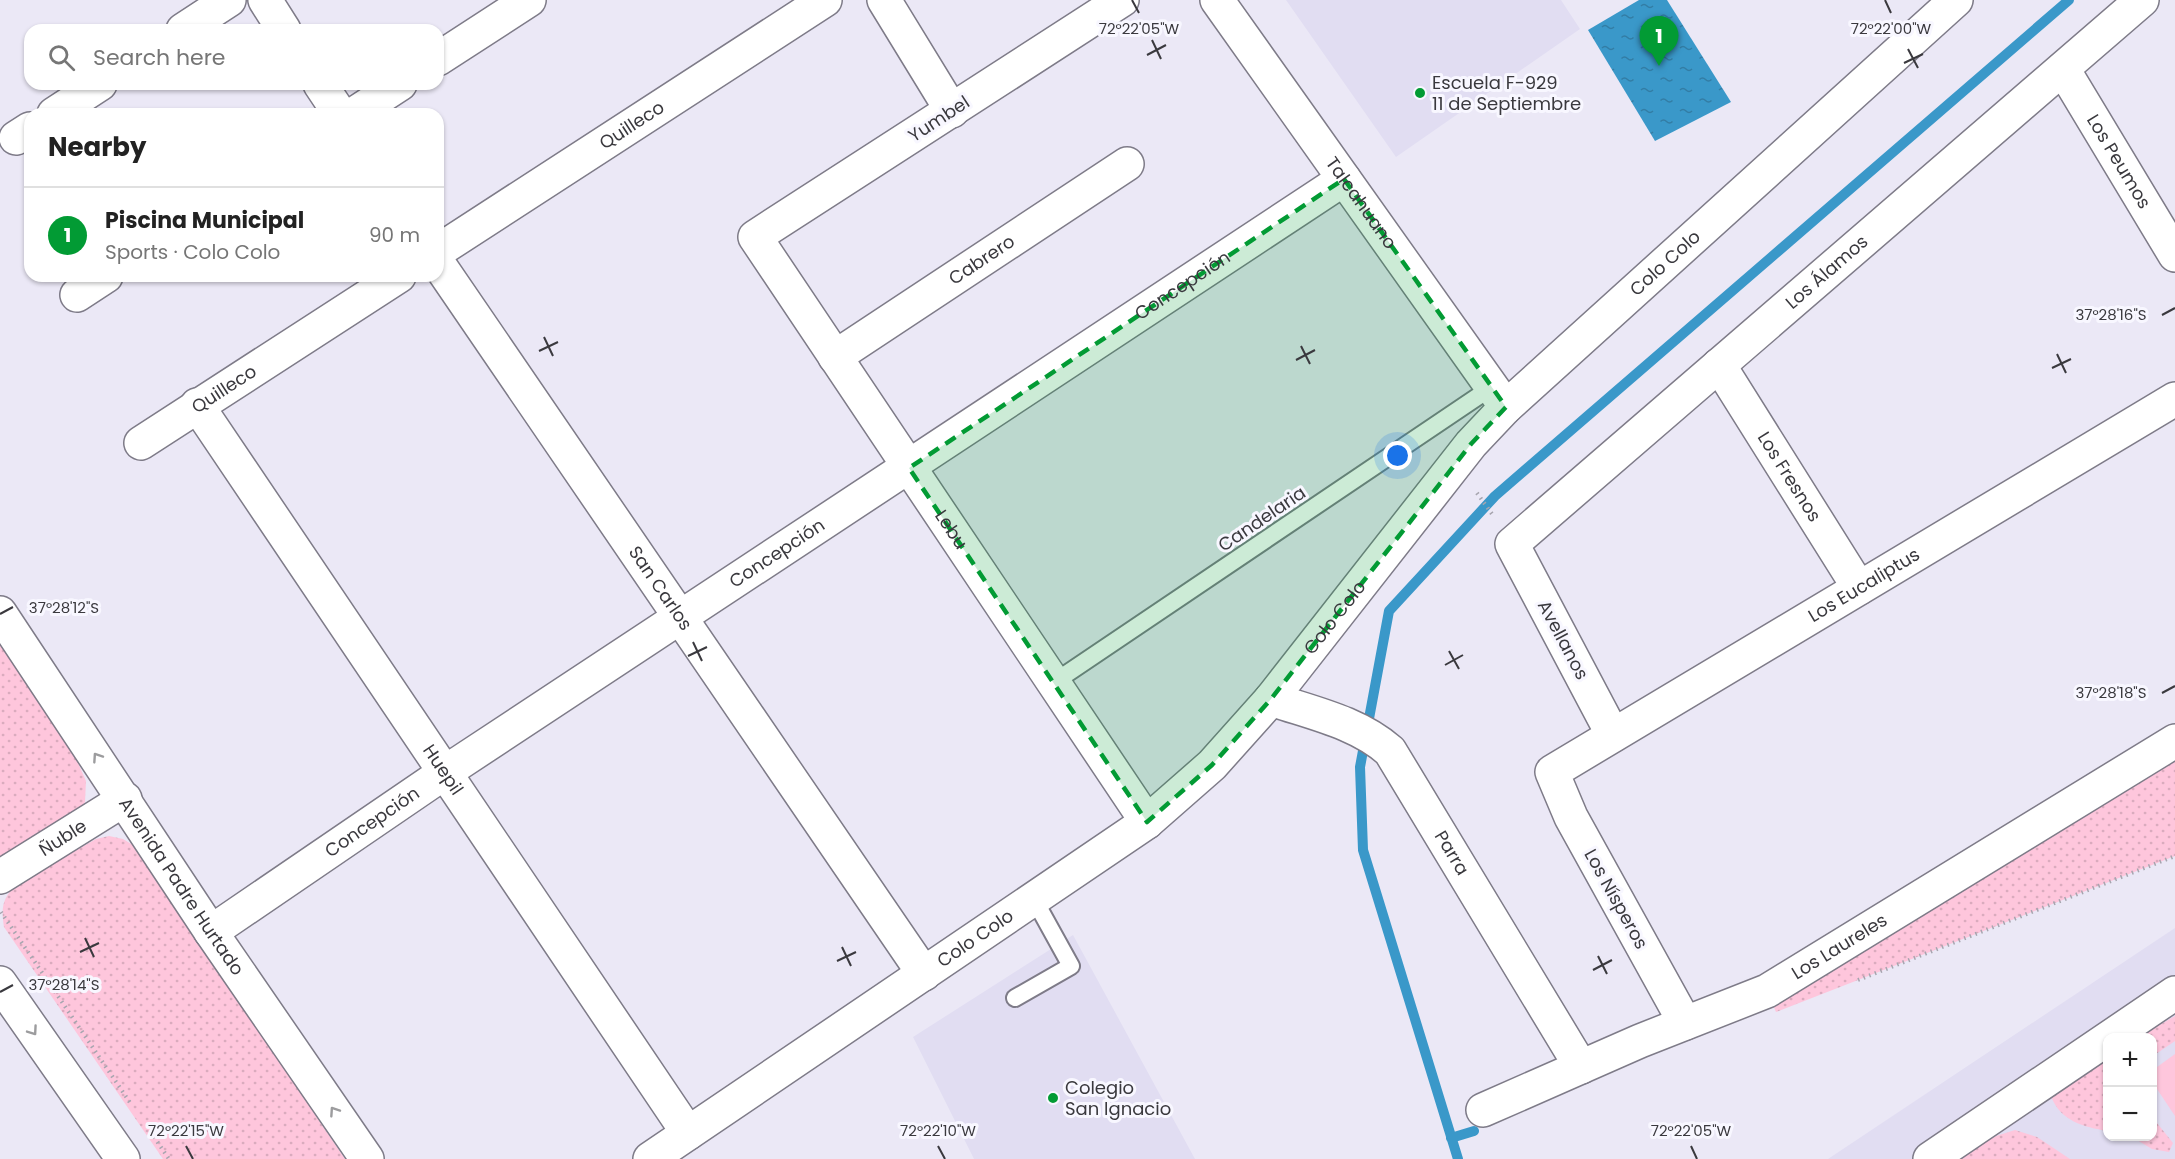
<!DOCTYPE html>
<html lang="en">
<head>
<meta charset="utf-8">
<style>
  body { margin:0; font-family:Poppins,sans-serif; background:#f6f6f6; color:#222 }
  .controls { position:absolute; right:18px; bottom:18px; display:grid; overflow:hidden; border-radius:12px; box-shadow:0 2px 4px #0004 }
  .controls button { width:54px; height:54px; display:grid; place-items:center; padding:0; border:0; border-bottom:2px solid #e0e0e0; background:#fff; color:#222; font:30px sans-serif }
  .you { position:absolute; left:1398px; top:456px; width:21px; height:21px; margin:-15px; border:4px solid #fff; border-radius:50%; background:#1a73e8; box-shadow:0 0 0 9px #1a73e833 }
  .badge { display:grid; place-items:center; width:39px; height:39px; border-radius:50%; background:#029b34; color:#fff; font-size:20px; font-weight:700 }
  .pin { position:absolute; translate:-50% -50px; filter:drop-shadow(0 2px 3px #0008) }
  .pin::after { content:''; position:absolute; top:32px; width:21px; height:18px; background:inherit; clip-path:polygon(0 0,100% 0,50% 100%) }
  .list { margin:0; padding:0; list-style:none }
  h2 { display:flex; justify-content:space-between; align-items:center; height:78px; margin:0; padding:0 24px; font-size:26px }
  h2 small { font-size:20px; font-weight:400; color:#767676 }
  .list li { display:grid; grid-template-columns:39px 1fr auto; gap:18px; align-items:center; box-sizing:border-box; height:96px; padding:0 24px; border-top:2px solid #e0e0e0 }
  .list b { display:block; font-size:22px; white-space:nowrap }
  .list p { margin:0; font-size:20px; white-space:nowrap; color:#767676 }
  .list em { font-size:20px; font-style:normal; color:#767676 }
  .icon { flex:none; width:33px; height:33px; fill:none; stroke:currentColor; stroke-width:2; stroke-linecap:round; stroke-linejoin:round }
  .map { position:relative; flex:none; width:2175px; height:1159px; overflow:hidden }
  .search { position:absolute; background:#fff; box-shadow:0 2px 4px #0004; left:24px; top:24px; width:420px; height:66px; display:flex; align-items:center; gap:15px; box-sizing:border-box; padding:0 21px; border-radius:18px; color:#767676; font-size:22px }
  .panel { position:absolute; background:#fff; box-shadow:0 2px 4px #0004; left:24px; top:108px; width:420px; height:174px; border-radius:18px }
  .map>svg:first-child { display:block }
  .built { fill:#e1ddf2; fill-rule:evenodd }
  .grass { fill:url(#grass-dots) }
  .pitch { fill:#fec6dc }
  .water { fill:url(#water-ripples) }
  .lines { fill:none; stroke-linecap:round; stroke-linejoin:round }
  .stream { stroke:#3a98c9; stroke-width:10 }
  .service-casing { stroke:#7e7b88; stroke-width:20 }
  .minor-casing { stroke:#7e7b88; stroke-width:36 }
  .secondary-casing { stroke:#7e7b88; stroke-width:36 }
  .primary-casing { stroke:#7e7b88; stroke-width:36 }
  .path { stroke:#a7a5af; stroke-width:4; stroke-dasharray:1.5 4.5; stroke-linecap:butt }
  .service { stroke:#fff; stroke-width:16 }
  .minor { stroke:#fff; stroke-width:33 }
  .secondary { stroke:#fff; stroke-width:33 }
  .primary { stroke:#fff; stroke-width:33 }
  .oneway { stroke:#9c9c9e }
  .marked { fill:#029b34; fill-opacity:0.2; stroke:#029b34; stroke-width:4.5; stroke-dasharray:12 8; stroke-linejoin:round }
  .ticks { fill:none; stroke:#3a393e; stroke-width:2 }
  .poi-dot { fill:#029b34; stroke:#f8f7ff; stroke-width:2 }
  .labels { text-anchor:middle; stroke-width:6; stroke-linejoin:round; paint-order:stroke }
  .poi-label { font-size:18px; fill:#3a393e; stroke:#f8f7ff; text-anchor:start }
  .street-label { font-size:18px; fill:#3a393e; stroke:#f8f7ff }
  .ticks-label { font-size:15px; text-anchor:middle; fill:#3a393e; stroke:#f8f7ff; stroke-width:6; stroke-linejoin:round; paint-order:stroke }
</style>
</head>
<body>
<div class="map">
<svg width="2175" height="1159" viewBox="0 0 2175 1159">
  <defs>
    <pattern id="grass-dots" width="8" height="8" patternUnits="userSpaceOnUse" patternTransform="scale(1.5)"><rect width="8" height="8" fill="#fec6dc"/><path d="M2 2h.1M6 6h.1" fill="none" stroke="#daabbe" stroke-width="1.8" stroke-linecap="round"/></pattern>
    <pattern id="water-ripples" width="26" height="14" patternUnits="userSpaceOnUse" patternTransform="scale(1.5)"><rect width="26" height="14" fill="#3a98c9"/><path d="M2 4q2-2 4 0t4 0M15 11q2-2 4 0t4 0" fill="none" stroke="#327da5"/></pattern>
  </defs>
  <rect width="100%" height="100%" fill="#ebe8f6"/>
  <!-- built -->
  <path class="built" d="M1286 0H1561L1580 29 1396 157Z
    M2175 928V1159H1828ZM2108 1038H2152V1136H2108Z
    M1073 935 1195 1159H974L913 1037Z"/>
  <!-- grass -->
  <path class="grass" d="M0 642 75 756 86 781 85 802 75 817 0 864Z
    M2175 741V856L1776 1012 1767 991Z
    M109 836 123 839 133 845 345 1159H163L4 927C1 908 2 898 17 884L96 839Z
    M2175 1016V1041L2153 1056 2152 1038 2139 1037Z
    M2107 1056V1131C2084 1127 2060 1121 2051 1096Z
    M2153 1118 2173 1143 2169 1152 2152 1149 2132 1137 2152 1136Z
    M2015 1130 2037 1137 2070 1159H1957L1996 1136Z"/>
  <!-- pitch -->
  <path class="pitch" d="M2175 1054V1116L2153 1083V1070Z"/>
  <!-- water -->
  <path class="water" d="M1639 0H1667L1731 102 1655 141 1588 30Z"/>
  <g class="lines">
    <!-- stream -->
    <path class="stream" d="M1451 1138 1474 1131
      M1458 1159 1363 850 1360 767 1389 611 1495 496 2069 0"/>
    <defs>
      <path id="service" d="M1053 683 1492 387
        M1015 998 1071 966 1034 899"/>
      <g id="minor">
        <path d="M265 0 284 30"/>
        <path d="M884 0 952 111"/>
        <path id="s1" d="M1122 0 755 237 1147 822"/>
        <path id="s2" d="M1217 0 1506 407"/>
        <path d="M183 30 229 0"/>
        <path d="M438 59 529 0"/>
        <path id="s3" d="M2063 69 2175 255"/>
        <path d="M320 84 340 114"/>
        <path d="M54 114 100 84"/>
        <path d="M354 114 400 84"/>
        <path d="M16 138 30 129"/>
        <path id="s4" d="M438 251 825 0"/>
        <path id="s5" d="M438 263 924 974"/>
        <path d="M77 295 106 276"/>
        <path id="s6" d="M835 357 1127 164"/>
        <path id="s7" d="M1719 365 1859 588"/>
        <path id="s8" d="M197 405 688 1133"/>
        <path id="s9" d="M141 443 399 276"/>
        <path id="s10" d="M1271 699C1312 713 1357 722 1390 751L1581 1067"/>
        <path id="s11" d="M1613 735 1512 544 2142 0"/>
        <path id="s12" d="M0 877 125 799"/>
        <path id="s13" d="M211 932 444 773 1344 179"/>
        <path id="s14" d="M1685 1023 1571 817 1552 772 2175 399"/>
        <path id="s15" d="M1483 1110 1640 1041 1767 991 2175 741"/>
        <path d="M1930 1159 2175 993"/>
      </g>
      <g id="secondary">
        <path id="s16" d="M650 1159 1147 822 1212 765 1271 699 1471 444 1506 407 1956 0"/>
      </g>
      <g id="primary">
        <path id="s17" d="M0 613 211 932 367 1159"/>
        <path d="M0 983 123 1159"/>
      </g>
    </defs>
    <!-- service casing -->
    <use href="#service" class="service-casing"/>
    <!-- minor casing -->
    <use href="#minor" class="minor-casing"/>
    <!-- secondary casing -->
    <use href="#secondary" class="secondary-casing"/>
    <!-- primary casing -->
    <use href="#primary" class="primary-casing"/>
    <!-- path -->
    <path class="path" d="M1477 493 1492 514
      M1 912 131 1104
      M1858 980 2175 856
      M154 1137 169 1159"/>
    <!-- service -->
    <use href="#service" class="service"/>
    <!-- minor -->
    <use href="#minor" class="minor"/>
    <!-- secondary -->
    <use href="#secondary" class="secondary"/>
    <!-- primary -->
    <use href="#primary" class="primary"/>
  </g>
  <!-- one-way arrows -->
  <defs><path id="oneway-chevron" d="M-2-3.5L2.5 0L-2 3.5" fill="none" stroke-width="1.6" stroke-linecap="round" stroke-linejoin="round" transform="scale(1.5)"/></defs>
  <g class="oneway">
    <use href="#oneway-chevron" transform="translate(97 757) rotate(-124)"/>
    <use href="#oneway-chevron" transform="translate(33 1031) rotate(55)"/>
    <use href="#oneway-chevron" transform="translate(334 1111) rotate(-124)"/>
  </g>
  <!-- marked area -->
  <path class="marked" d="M1344 179 1506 407 1471 444 1271 699 1212 765 1147 822 909 468Z"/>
  <!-- ticks -->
  <path class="ticks" d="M1132 0 1139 13M1885 0 1891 13M1152 40 1161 59M1908 49 1918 68M1147 55 1166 45M1904 63 1923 54M2162 315 2175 308M544 337 553 356M1301 346 1310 364M539 351 558 342M2057 354 2066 373M1296 360 1315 350M2052 368 2071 359M0 614 13 607M693 642 702 661M1449 651 1459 669M688 656 707 647M1445 665 1463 655M2162 693 2175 686M85 938 94 957M842 947 851 966M80 952 99 943M1598 956 1607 974M837 961 856 952M1593 970 1612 960M0 992 13 985M186 1146 193 1159M938 1146 945 1159M1691 1146 1697 1159"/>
  <!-- markers -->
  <g class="poi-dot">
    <circle cx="1420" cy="93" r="6"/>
    <circle cx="1053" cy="1098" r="6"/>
  </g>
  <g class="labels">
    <!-- poi labels -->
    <g class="poi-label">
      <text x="1432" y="89">Escuela F-929<tspan x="1432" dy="21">11 de Septiembre</tspan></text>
      <text x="1065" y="1094">Colegio<tspan x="1065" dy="21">San Ignacio</tspan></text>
    </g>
    <!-- street labels -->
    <g class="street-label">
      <text transform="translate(939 119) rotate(-33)" y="6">Yumbel</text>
      <text dy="6" stroke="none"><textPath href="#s4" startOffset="231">Quilleco</textPath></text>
      <text dy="6" stroke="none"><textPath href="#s3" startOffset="108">Los Peumos</textPath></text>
      <text dy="6" stroke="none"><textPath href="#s2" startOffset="249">Talcahuano</textPath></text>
      <text dy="6" stroke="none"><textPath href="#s6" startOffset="176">Cabrero</textPath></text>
      <text dy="6" stroke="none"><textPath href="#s16" startOffset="1365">Colo Colo</textPath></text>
      <text dy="6" stroke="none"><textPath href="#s11" startOffset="632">Los Álamos</textPath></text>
      <text dy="6" stroke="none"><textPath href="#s13" startOffset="1167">Concepción</textPath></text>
      <text dy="6" stroke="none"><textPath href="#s9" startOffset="99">Quilleco</textPath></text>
      <text dy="6" stroke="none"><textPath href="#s7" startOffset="132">Los Fresnos</textPath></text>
      <text transform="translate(1262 519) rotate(-34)" y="6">Candelaria</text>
      <text dy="6" stroke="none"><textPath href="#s1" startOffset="789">Lebu</textPath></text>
      <text dy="6" stroke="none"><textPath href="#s13" startOffset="681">Concepción</textPath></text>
      <text dy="6" stroke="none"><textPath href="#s14" startOffset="648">Los Eucaliptus</textPath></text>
      <text dy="6" stroke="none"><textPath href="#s5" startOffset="394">San Carlos</textPath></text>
      <text dy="6" stroke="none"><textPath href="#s16" startOffset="879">Colo Colo</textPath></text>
      <text transform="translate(1563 640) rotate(62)" y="6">Avellanos</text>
      <text dy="6" stroke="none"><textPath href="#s8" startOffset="440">Huepil</textPath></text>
      <text dy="6" stroke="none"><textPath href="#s13" startOffset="195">Concepción</textPath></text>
      <text dy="6" stroke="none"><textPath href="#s12" startOffset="74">Ñuble</textPath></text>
      <text dy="6" stroke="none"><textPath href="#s10" startOffset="250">Parra</textPath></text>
      <text dy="6" stroke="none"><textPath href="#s17" startOffset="328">Avenida Padre Hurtado</textPath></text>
      <text transform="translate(1616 899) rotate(61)" y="6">Los Nísperos</text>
      <text dy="6" stroke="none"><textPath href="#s16" startOffset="393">Colo Colo</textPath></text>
      <text dy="6" stroke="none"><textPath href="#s15" startOffset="393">Los Laureles</textPath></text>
    </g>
  </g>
  <g class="ticks-label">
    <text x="1139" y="34">72°22'05"W</text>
    <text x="1891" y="34">72°22'00"W</text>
    <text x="2111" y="320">37°28'16"S</text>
    <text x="64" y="613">37°28'12"S</text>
    <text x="2111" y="698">37°28'18"S</text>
    <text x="64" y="990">37°28'14"S</text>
    <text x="186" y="1136">72°22'15"W</text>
    <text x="938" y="1136">72°22'10"W</text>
    <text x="1691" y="1136">72°22'05"W</text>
  </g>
</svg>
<div class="controls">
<button>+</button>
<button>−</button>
</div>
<div class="you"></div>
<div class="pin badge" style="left:1659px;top:66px">1</div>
<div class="search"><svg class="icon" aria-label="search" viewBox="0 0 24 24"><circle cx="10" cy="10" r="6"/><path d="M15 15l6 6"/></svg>Search here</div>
<section class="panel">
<h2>Nearby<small></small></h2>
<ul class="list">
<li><span class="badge">1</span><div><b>Piscina Municipal</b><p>Sports · Colo Colo</p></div><em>90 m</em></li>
</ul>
</section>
</div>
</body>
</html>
